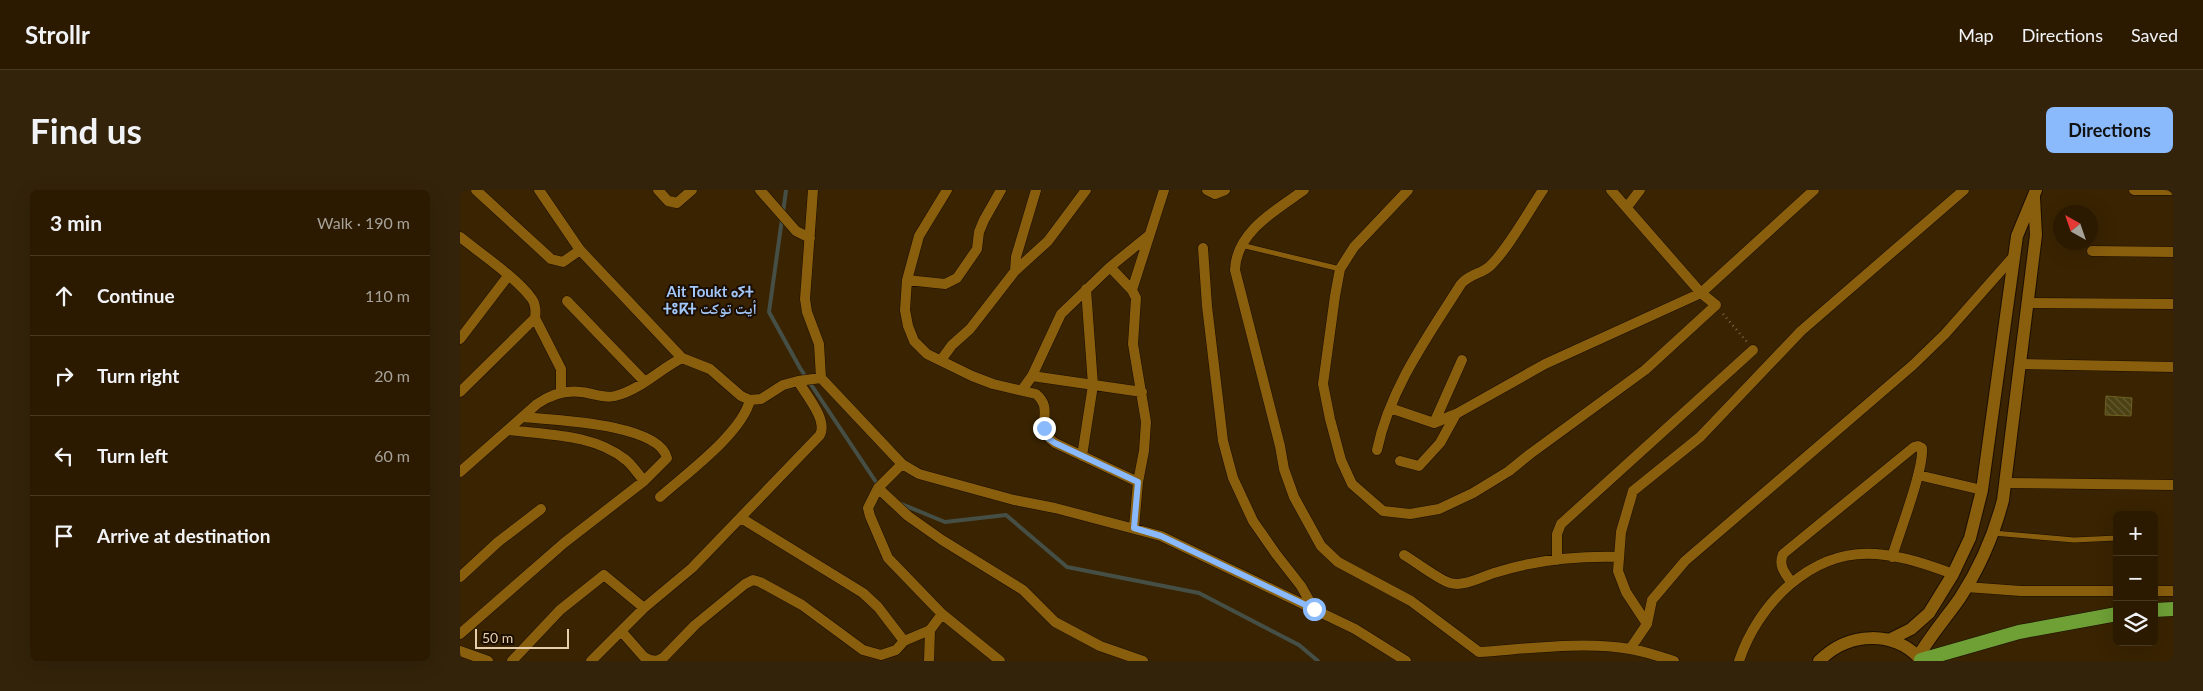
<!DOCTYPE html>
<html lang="en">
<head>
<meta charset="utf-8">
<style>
  body { margin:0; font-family:Lato,"Noto Naskh Arabic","Noto Sans Tifinagh",sans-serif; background:#33230a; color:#f1f3f6 }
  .controls { position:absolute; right:15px; bottom:15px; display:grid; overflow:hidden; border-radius:8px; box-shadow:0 5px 20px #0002 }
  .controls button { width:45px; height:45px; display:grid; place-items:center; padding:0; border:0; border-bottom:1px solid #473822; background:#2b1a00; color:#f1f3f6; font:25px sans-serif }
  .compass { position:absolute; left:1593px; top:15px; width:45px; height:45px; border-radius:50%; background:#2b1a00; box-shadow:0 5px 20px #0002; rotate:320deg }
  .scale { position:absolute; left:15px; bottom:12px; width:94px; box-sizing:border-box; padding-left:5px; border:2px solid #e6ceac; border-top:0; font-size:14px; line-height:18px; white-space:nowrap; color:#e6ceac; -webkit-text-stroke:4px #1b0e00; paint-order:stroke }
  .stop { position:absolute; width:15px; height:15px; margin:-11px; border:4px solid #8abafc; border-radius:50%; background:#fff }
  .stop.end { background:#8abafc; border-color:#fff; box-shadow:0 1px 5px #0008 }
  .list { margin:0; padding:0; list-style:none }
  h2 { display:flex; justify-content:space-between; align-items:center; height:65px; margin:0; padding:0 20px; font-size:21px }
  h2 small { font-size:16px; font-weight:400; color:#a6a199 }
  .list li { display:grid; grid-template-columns:32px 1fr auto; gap:15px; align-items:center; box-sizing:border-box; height:80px; padding:0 20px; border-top:1px solid #473822 }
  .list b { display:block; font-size:19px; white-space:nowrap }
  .list em { font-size:16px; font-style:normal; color:#a6a199 }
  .icon { flex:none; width:28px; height:28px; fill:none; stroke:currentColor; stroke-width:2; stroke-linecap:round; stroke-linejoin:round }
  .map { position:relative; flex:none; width:1713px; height:471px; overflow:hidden; border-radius:8px }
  header { display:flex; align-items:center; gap:30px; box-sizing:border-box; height:70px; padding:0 25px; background:#2b1a00; border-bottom:1px solid #473822 }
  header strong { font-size:24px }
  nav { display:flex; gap:28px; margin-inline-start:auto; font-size:18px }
  .intro { display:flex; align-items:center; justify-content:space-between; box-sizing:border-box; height:120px; padding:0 30px }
  h1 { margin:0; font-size:35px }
  .button { padding:12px 22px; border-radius:8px; background:#8abafc; color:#111; font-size:18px; font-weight:700 }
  main { display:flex; gap:30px; padding:0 30px }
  aside { flex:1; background:#2b1a00; border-radius:8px; box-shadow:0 5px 20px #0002 }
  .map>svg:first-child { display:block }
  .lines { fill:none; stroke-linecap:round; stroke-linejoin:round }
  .stream { stroke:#464f46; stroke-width:4 }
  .building { fill:url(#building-back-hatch); stroke:#6e6022 }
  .service-casing { stroke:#1b0e00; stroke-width:6 }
  .minor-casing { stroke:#1b0e00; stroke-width:11 }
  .tertiary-casing { stroke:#1b0e00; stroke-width:14 }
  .trunk-casing { stroke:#1b0e00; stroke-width:15 }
  .path { stroke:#7e6745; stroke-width:2.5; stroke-dasharray:1 4; stroke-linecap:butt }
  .service { stroke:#895e0d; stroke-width:5 }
  .minor { stroke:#895e0d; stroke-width:10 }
  .tertiary { stroke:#895e0d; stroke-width:12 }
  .trunk { stroke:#6ea036; stroke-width:14 }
  .route { stroke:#8abafc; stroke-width:6 }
  .labels { text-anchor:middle; stroke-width:4; stroke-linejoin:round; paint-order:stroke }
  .quarter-label { font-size:15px; font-weight:bold; fill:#a3c7f9; stroke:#1b0e00 }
</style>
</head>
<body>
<header>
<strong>Strollr</strong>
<nav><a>Map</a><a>Directions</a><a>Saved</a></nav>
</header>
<div class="intro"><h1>Find us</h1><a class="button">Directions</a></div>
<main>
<aside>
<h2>3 min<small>Walk · 190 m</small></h2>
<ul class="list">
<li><svg class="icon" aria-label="ahead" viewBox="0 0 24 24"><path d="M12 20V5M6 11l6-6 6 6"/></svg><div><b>Continue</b></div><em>110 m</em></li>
<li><svg class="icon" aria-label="right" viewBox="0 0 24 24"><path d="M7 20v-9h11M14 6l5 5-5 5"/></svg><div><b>Turn right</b></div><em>20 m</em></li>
<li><svg class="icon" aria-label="left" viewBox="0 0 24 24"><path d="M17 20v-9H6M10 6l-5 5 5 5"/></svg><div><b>Turn left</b></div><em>60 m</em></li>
<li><svg class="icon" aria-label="arrive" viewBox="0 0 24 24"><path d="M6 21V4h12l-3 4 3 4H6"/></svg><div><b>Arrive at destination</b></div></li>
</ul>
</aside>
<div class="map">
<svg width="1713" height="471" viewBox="0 0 1713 471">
  <defs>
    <pattern id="building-back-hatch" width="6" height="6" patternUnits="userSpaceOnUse" patternTransform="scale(1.25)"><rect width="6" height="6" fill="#4b4113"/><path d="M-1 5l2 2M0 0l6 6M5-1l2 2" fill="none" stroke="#655b33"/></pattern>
  </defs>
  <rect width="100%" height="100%" fill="#392300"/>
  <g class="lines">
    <!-- stream -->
    <path class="stream" d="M323 23 326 0
      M322 29 309 122 340 178 418 295
      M439 313 485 332 546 325 607 377 739 403 839 455 858 471"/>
  </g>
  <!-- building -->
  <path class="building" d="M1646 206 1672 208 1671 226 1645 225Z"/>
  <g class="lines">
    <defs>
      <path id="service" d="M781 55 880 79
        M1533 343 1614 350 1657 348"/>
      <path id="minor" d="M16 0 91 69 103 72 120 60
        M79 0 120 60 222 168
        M198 0 208 11 217 13 232 0
        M300 0 336 41 350 48
        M353 0 345 109 347 122 359 154 361 188 442 274 459 284 554 310 595 318 701 346 895 439 946 471
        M487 0 459 46 447 90 445 120 448 136 454 151 467 164 512 186 533 194 576 204C596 221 572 236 595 253L678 292
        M747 0 755 4 765 0
        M844 0C816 20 776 42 775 80L820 256 824 279 834 307 861 356 878 372 951 411 1019 462C1065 459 1124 451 1170 459 1185 461 1200 467 1214 471
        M948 0 894 57 880 79 875 106 863 194 870 229 881 270 892 294 923 321 950 324 979 319 1013 303 1049 281 1070 264 1185 180 1256 115 1241 103 1151 0
        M1674 0H1713
        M1167 17 1180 0
        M0 47C20 63 58 89 72 109 76 115 76 121 75 128L101 179V203
        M743 58 747 116 763 251 773 288 793 331 816 364 841 396 854 419
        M1632 61 1713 62
        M650 77 672 100 676 108 673 154 686 232 684 261 678 292 674 338
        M555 81 588 51 626 0
        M447 90 485 94 497 88 517 59 519 42 524 30 541 0
        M672 100 704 0
        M107 111 184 191
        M1568 113 1713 114
        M0 149 48 86
        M481 170 492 155 510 139 555 81 556 67 576 0
        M1561 174 1713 177
        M572 186 682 202
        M562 200 572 186 601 124 650 77 688 46
        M0 202 75 128
        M930 218 974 233 996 224 1085 174 1241 103 1354 0
        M974 233 1002 170
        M49 240C88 245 134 244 166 270 173 276 178 284 184 291
        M917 260C930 198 968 146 1001 94 1011 83 1020 85 1030 76 1048 59 1068 22 1083 0
        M622 266 633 195 626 99
        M940 271 959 276 980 253 996 224
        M442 274 418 298 408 318 410 326 428 368 482 424 540 471
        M0 282 77 214C90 205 105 200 121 202 133 203 143 209 155 206 180 200 200 179 222 168L250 179 281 206 290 210 301 209 323 195 338 191 361 188
        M1458 285 1522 300
        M1546 293 1713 295
        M418 298 448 326 482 350 563 400 595 432 640 456 683 471
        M200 307C227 283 282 243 290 210
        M281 328 403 403 418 417 444 451 470 440
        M944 365C956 372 979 390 990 393 1004 397 1021 387 1034 383 1074 370 1117 366 1159 367
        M1097 370V344L1101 334 1293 160
        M0 387 38 352 81 319
        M1332 393C1325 383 1318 376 1323 364L1454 257 1458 256 1462 258C1464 280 1439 343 1432 367
        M1506 397 1561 401H1657
        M1694 401H1713
        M1187 434 1166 402 1158 381 1161 342 1173 301 1240 247 1341 141 1504 0
        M162 442 184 467 190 470 197 471 204 467 235 435 285 394 293 390 300 392 342 415 403 460 421 465 436 460 444 451
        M0 444 104 353 184 291 207 268C199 233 92 230 62 227
        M1170 459 1187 434 1192 410 1225 371 1453 175 1485 144 1554 66
        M0 461 28 471
        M52 471 100 420 144 385 184 418
        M131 471 184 418 232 378 360 245C368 230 346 205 338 191
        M469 471 470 440 482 424
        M1279 471C1298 414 1351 359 1416 364 1443 366 1469 375 1493 384"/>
      <path id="tertiary" d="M1429 450 1451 439 1469 423 1493 384 1510 348 1522 300 1557 46 1576 0
        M1458 467C1470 446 1486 428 1500 408 1520 377 1534 345 1543 310L1576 45 1574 7
        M1359 471C1388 442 1434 439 1462 471"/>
      <path id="trunk" d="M1694 420 1713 419
        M1461 470 1559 442 1657 424"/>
    </defs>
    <!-- service casing -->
    <use href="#service" class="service-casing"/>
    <!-- minor casing -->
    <use href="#minor" class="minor-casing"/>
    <!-- tertiary casing -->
    <use href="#tertiary" class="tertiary-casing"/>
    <!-- trunk casing -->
    <use href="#trunk" class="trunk-casing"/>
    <!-- path -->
    <path class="path" d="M1263 124 1287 152"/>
    <!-- service -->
    <use href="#service" class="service"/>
    <!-- minor -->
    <use href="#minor" class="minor"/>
    <!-- tertiary -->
    <use href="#tertiary" class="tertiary"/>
    <!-- trunk -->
    <use href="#trunk" class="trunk"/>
  </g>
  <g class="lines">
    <!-- route -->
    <path class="route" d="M584 238 586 247 595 253 678 292 674 338 701 346 854 419"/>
  </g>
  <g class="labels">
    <!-- quarter labels -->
    <g class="quarter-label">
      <text x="250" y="107">Ait Toukt ⴰⵢⵜ<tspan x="250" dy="17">ⵜⵓⴽⵜ أيت توكت</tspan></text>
    </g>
  </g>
</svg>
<div class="controls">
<button>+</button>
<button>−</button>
<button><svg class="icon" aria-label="layers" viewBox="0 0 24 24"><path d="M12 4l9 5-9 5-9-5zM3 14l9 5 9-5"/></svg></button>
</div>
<svg class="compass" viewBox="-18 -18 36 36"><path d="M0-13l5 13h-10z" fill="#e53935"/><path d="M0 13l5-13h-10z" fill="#a6a199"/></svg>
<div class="scale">50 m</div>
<div class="stop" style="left:854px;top:419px"></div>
<div class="stop end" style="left:584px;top:238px"></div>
</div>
</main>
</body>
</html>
